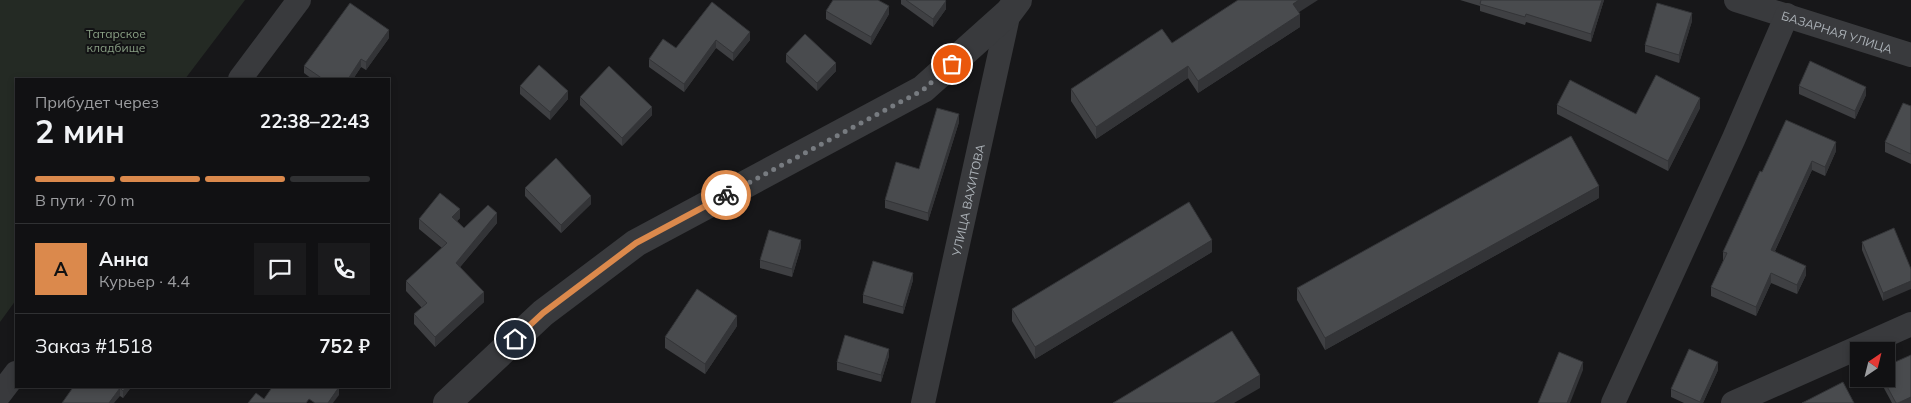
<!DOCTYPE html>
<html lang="ru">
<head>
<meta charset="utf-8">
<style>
	body { margin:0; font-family:Mulish,sans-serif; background:#1a1a1c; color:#f1f3f6; height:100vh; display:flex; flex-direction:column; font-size:19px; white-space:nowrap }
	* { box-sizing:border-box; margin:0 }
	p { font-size:16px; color:#9c9da0 }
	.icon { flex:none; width:28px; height:28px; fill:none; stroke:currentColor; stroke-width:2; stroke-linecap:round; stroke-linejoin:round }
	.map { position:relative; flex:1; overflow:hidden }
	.details { position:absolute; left:15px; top:78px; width:375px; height:310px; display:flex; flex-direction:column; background:#111113; border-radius:0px; box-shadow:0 2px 8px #0003,0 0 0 1px #303133 }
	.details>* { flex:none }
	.needle { width:32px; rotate:35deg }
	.buttons { position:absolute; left:1850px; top:342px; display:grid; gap:10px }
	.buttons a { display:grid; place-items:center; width:45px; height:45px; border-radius:0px; background:#111113; box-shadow:0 2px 8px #0003,0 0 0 1px #303133; font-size:25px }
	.pin { position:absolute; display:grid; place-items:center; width:42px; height:42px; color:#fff; margin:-21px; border:2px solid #fff; border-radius:50%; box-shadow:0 1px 5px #0007 }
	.courier { position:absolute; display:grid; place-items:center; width:50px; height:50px; margin:-25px; border:4px solid #db894c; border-radius:50%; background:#fff; color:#222; box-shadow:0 1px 6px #0007 }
	.headline em { font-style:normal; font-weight:700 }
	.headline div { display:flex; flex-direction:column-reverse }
	.headline { display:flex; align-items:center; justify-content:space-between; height:85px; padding:0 20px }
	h1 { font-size:32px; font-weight:700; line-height:38px }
	.bar { display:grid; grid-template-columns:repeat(4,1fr); gap:8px 5px; align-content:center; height:60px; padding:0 20px }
	.bar i { height:6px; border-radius:4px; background:#303133 }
	.bar .current { background:#db894c }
	.bar p { grid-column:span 4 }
	.line { display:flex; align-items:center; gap:12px; padding:0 20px; border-top:1px solid #303133 }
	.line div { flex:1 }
	.round { display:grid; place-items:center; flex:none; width:52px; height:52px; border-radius:0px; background:#1a1a1c }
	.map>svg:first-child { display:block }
	.green { fill:#242a24 }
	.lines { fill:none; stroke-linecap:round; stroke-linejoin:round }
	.minor { stroke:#393a3d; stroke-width:24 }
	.tertiary { stroke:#393a3d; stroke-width:28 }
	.wall { fill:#3f4043 }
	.shaded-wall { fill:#333437 }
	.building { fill:#494b4e; stroke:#333437 }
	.done { stroke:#777b80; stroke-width:5; stroke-dasharray:0 9 }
	.route { stroke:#db894c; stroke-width:6 }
	.labels { text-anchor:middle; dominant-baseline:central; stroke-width:4; stroke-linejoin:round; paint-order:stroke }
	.street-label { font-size:12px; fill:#abb1b7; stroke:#121214 }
	.park-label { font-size:12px; fill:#899f84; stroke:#121214 }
</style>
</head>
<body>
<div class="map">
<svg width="1911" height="403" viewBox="0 0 1911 403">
	<rect width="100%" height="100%" fill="#171719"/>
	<polygon class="green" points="0,0 245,0 185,79 16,79 16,300 0,322"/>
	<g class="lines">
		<g class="minor">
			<path id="s1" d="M1736,0L1911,55"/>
			<polyline points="240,79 299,0"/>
			<polyline points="0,394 16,373"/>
			<path id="s2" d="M923,403L1009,12"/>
			<polyline points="1613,403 1734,138 1787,15"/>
			<polyline points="1733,403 1911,324"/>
		</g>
		<polyline class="tertiary" points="447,403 543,313 636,243 923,89 1009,12 1018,0"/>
	</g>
	<g class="wall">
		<polygon points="901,0 945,0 946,9 933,27 901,4"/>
		<polygon points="1460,0 1604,0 1591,42 1526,22 1525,25 1480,11 1480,6"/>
		<polygon points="712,2 750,40 733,61 716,48 684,92 649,67 649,59 676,48"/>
		<polygon points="826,11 889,14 871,45 826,19"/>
		<polygon points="1299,13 1300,27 1198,93 1188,78 1096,139 1071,101 1071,89 1172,43"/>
		<polygon points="1692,21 1679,63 1645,52 1645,45"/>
		<polygon points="389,38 366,70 361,67 353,79 312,79 304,73 304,66"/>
		<polygon points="786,54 836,71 817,91 786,62"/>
		<polygon points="520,86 568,99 550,120 520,94"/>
		<polygon points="1799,86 1866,95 1855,119 1799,94"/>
		<polygon points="580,97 652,115 622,146 580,105"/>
		<polygon points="1557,105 1636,114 1700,108 1668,171 1557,114"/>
		<polygon points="1911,106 1911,164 1885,152 1885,142"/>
		<polygon points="959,122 928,221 885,208 885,200 919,169"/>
		<polygon points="1836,151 1825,176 1812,170 1775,251 1806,275 1797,294 1771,283 1756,316 1711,296 1711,287 1723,261 1723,252 1762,172"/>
		<polygon points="525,188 591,204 561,233 525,196"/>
		<polygon points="1599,198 1325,350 1297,300 1297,288"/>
		<polygon points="460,218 457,221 464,228 497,223 460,267 484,302 435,347 414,324 414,314 422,308 406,291 406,281 442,248 419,229 419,219"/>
		<polygon points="1894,228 1883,301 1862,250 1862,242"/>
		<polygon points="801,247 792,277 760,268 760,260"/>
		<polygon points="1212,252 1035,359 1012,321 1012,309"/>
		<polygon points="913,280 903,314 863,303 863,295"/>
		<polygon points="737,326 705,374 665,348 665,337"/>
		<polygon points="889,356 881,382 837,370 837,362"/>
		<polygon points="1718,370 1703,403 1684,403 1671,397 1671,389"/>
		<polygon points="1879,379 1886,379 1911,403 1892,403"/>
		<polygon points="74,386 132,386 123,398 120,396"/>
	</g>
	<g class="shaded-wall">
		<polygon points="1299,0 1318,0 1293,16 1293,4"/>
		<polygon points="1602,0 1604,0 1591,42 1591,34"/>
		<polygon points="946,1 946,9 933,27 933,19"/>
		<polygon points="889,6 889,14 871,45 871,37"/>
		<polygon points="1692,13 1692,21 1679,63 1679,55"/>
		<polygon points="1300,14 1300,27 1198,93 1198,81"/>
		<polygon points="389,30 389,38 366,70 366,62"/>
		<polygon points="750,32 750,40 733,61 733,53"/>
		<polygon points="716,40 716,48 684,92 684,84"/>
		<polygon points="361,59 361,67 353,79 348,79"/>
		<polygon points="836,63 836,71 817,91 817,83"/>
		<polygon points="1188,66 1188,78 1096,139 1096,127"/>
		<polygon points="1866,87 1866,95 1855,119 1855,111"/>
		<polygon points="568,91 568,99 550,120 550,112"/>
		<polygon points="1700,98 1700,108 1668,171 1668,161"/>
		<polygon points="652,107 652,115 622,146 622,138"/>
		<polygon points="959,114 959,122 928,221 928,213"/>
		<polygon points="1836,142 1836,151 1825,176 1825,167"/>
		<polygon points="1812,161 1812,170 1771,259 1771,250"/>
		<polygon points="1599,186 1599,198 1325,350 1325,338"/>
		<polygon points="591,196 591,204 561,233 561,225"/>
		<polygon points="460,209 460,218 452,226 452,217"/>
		<polygon points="497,213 497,223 456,272 456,263"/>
		<polygon points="801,240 801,247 792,277 792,269"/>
		<polygon points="1212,240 1212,252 1035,359 1035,347"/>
		<polygon points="1806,266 1806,275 1797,294 1797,285"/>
		<polygon points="913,273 913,280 903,314 903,307"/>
		<polygon points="1771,273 1771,283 1756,316 1756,307"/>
		<polygon points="1911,281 1911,289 1883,301 1883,293"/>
		<polygon points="484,292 484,302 435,347 435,337"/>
		<polygon points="737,316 737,326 705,374 705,364"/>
		<polygon points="889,349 889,356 881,382 881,375"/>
		<polygon points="1583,362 1583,370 1570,403 1567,403"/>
		<polygon points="1718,362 1718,370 1703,403 1700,403"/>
		<polygon points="1260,375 1260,388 1234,403 1214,403"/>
		<polygon points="127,386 132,386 123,398 123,391"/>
		<polygon points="339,387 339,395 333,403 328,403"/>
		<polygon points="120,388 120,396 114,403 109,403"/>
		<polygon points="1911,397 1911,403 1898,403"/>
	</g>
	<g class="building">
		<polygon points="833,0 878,0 889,6 871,37 826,11"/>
		<polygon points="906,0 945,0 946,1 933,19"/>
		<polygon points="1238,0 1299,0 1293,4 1300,14 1198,81 1188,66 1096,127 1071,89 1162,29 1172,43"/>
		<polygon points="1481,0 1602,0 1591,34 1526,14 1525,17 1480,4"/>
		<polygon points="712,2 750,32 733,53 716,40 684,84 649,59 663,39 676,48"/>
		<polygon points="350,3 389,30 366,62 361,59 348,79 323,79 304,66"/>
		<polygon points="1657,3 1692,13 1679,55 1645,45"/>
		<polygon points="805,34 836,63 817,83 786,54"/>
		<polygon points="1810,61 1866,87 1855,111 1799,86"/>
		<polygon points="539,65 568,91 550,112 520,86"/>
		<polygon points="609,66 652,107 622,138 580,97"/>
		<polygon points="1656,75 1700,98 1668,161 1557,105 1570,80 1636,114"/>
		<polygon points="1903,103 1911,106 1911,154 1885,142"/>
		<polygon points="937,108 959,114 928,213 885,200 896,162 919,169"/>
		<polygon points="1786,120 1836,142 1825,167 1812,161 1771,250 1806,266 1797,285 1771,273 1756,307 1711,287 1727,253 1723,252 1760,171 1762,172"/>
		<polygon points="1571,136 1599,186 1325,338 1297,288"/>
		<polygon points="556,158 591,196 561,225 525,188"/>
		<polygon points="440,193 460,209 452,217 464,228 488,205 497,213 456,263 484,292 435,337 414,314 427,303 406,281 447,243 419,219"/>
		<polygon points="1189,202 1212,240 1035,347 1012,309"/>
		<polygon points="1894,228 1911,269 1911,281 1883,293 1862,242"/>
		<polygon points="769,230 801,240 792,269 760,260"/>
		<polygon points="873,261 913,273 903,307 863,295"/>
		<polygon points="697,289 737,316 705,364 665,337"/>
		<polygon points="1232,331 1260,375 1214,403 1113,403"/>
		<polygon points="845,335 889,349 881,375 837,362"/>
		<polygon points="1689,349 1718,362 1700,402 1671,389"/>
		<polygon points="1559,352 1583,362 1567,403 1538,403"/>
		<polygon points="1911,355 1911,397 1898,403 1896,403 1883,379 1886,379 1886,366"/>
		<polygon points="1843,382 1854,403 1802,403"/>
		<polygon points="74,386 127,386 123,391 120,388 109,403 62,403"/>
		<polygon points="273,386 338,386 339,387 328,403 315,403 309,399 306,403 248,403 256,393 264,399"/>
	</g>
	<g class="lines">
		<polyline class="done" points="726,195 923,90 952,64"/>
		<polyline class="route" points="515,339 543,313 636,243 726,195"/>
	</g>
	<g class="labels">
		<g class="street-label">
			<text stroke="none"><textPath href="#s1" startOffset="106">БАЗАРНАЯ УЛИЦА</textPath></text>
			<text stroke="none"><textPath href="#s2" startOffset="208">УЛИЦА ВАХИТОВА</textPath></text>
		</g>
		<g class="park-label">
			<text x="116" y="33">Татарское<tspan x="116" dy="14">кладбище</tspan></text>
		</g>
	</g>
</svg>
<div class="buttons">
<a><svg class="needle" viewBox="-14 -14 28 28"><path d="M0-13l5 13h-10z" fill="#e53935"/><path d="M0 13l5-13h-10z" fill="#9c9da0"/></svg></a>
</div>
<div class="pin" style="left:952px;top:64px;background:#ea580c"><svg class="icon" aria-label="bag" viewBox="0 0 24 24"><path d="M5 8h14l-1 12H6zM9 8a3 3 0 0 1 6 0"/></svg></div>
<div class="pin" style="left:515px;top:339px;background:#1f2937"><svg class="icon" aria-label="home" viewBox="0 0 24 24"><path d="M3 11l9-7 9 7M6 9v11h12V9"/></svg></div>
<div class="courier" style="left:726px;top:195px"><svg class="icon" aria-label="bike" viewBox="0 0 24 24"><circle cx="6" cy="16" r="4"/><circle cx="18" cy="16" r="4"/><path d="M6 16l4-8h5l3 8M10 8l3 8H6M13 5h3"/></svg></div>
<section class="details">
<div class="headline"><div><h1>2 мин</h1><p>Прибудет через</p></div><em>22:38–22:43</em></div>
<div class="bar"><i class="current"></i><i class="current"></i><i class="current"></i><i></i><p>В пути · 70 m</p></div>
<div class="line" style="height:90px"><b class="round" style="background:#db894c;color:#111">А</b><div><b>Анна</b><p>Курьер · 4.4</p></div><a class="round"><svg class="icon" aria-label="chat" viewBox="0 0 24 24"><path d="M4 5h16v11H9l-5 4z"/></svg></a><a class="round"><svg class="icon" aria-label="phone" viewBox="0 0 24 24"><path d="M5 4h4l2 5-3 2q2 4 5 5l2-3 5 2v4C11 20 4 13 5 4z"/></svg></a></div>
<div class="line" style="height:65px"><div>Заказ #1518</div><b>752 ₽</b></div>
</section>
</div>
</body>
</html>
